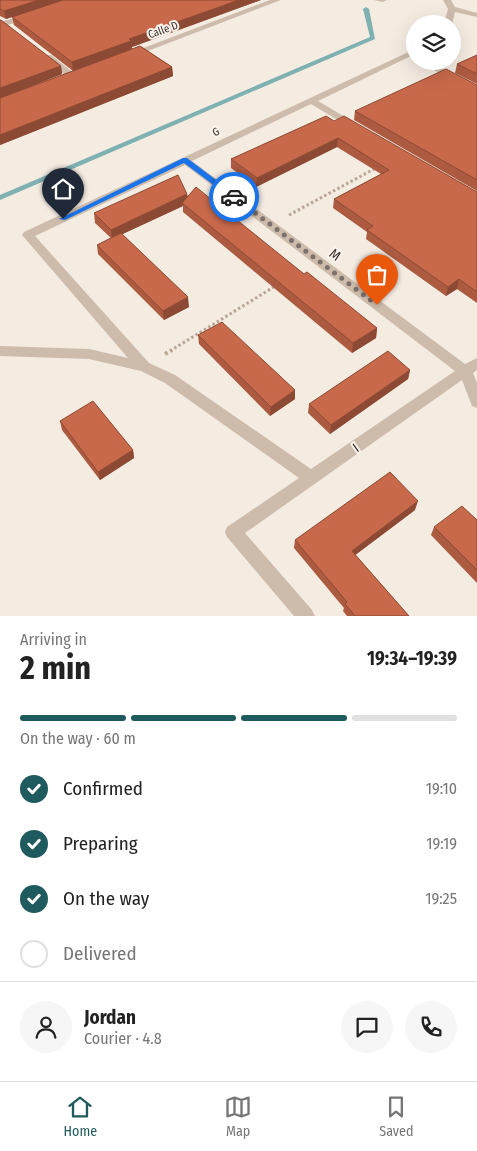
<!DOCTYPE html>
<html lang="en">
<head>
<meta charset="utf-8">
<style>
	body { margin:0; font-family:"Fira Sans Condensed",sans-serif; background:#f6f6f6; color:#222; height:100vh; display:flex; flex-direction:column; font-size:19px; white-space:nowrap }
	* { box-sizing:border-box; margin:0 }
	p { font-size:16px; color:#767676 }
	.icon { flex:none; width:28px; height:28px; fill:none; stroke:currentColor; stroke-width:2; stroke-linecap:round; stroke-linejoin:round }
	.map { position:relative; height:616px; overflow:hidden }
	.side { display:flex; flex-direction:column; background:#fff; flex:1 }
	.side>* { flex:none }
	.buttons { position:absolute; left:406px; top:15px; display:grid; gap:10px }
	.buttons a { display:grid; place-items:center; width:55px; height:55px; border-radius:50%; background:#fff; box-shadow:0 5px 20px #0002; font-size:25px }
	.pin { position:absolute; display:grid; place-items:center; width:42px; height:42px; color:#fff; margin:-51px -21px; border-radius:50% 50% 50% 0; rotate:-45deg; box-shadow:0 0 5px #0007 }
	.pin .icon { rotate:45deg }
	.courier { position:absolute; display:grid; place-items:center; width:50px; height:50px; margin:-25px; border:4px solid #1a73e8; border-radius:50%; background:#fff; color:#222; box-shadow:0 1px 6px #0007 }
	.head em { font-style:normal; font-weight:700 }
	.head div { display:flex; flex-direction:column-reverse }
	.head { display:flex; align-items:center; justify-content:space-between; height:85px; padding:0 20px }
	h1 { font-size:32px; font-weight:700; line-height:38px }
	.bar { display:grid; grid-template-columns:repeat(4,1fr); gap:8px 5px; align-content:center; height:60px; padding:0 20px }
	.bar i { height:6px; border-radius:4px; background:#e0e0e0 }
	.bar .on { background:#1f5a5e }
	.bar p { grid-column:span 4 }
	.line { display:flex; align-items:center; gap:12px; padding:0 20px; border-top:1px solid #e0e0e0 }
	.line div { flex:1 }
	.round { display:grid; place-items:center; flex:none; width:52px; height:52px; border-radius:26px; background:#f6f6f6 }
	ol { padding:0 20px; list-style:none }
	li { display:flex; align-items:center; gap:15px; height:55px }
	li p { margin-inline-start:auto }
	li .icon { padding:5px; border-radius:50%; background:#1f5a5e; color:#fff; stroke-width:4 }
	li:last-child { color:#767676 }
	li i { width:28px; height:28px; border:2px solid #e0e0e0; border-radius:50% }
	.tabs { display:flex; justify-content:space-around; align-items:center; height:70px; border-top:1px solid #e0e0e0; background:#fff; font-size:14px; color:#767676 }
	.tabs a { display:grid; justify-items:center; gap:2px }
	.tabs .on { color:#1f5a5e }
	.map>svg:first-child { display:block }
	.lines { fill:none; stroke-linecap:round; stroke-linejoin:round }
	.stream { fill:#7fb0b2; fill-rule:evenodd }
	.path-far1 { stroke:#b9a596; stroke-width:3; stroke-dasharray:2.5 2.5; stroke-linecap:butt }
	.path { stroke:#b9a596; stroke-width:4; stroke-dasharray:3 3; stroke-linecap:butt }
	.street { fill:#cdbbac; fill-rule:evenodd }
	.wall { fill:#ac5a40 }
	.shaded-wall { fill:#8c4a34 }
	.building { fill:#c8694b; stroke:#8c4a34 }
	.route { fill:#1a73e8 }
	.done { stroke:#7c716b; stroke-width:5; stroke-dasharray:0 9 }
	.labels { text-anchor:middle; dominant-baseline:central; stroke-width:4; stroke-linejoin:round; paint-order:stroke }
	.far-street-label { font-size:11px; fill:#3b302b; stroke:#fbf5ee }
	.street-label { font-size:14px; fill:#3b302b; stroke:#fbf5ee }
</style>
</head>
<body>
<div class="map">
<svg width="477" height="616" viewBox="0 0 477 616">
	<rect width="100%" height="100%" fill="#f4ebe1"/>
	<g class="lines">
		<polygon class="stream" points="366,7 369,9 375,39 0,200 0,195 370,37 363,9"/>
		<g class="path-far1">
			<polyline points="289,215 376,168"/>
			<polyline points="170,351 277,285"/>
		</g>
		<polyline class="path" points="165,354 172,350"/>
		<g class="street">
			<polygon points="270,0 281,0 132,57 125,55"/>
			<polygon points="374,0 387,0 383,2"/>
			<polygon points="443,0 451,0 455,7 477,13 477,17 455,12 452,24 444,24 448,9"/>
			<polygon points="29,14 33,16 32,18 0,27 0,22"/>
			<path d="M415,49V54L318,101L357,124V128H351L311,104L192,161L465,364L477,358V370L473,373L477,383V408L472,406L462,380L245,533L312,610L315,616H294L227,537L225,532L227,527L299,478L165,383L141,371L89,359L0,356V346L89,349L128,358L22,235L24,232ZM185,165L455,371L311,469L175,375L149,363L35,236Z"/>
			<polygon points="45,55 51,55 75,74 75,78 69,78 45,59"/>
			<polygon points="417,61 428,61 477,86 477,93"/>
		</g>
	</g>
	<g class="wall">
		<polygon points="0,0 261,0 132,47 132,49 81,68 140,46 172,67 173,76 0,145 0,20 61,66 62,74 29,87 73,71 14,25 12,17 6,19 0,16"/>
		<polygon points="477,55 477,84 455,73 457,64"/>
		<polygon points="477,85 477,191 354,120 355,111"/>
		<polygon points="334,121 477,192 477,303 457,289 446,296 366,239 367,232 333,208 334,199 381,174 337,147 256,187 231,168 231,159"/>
		<polygon points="187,194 188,197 304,274 377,328 376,338 352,353 183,212 183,206 122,234 189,307 164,320 98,254 97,245 111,238 95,223 94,213"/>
		<polygon points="198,335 295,399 270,416 199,344"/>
		<polygon points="410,370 408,379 330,434 308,413 309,404"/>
		<polygon points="60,421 133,450 134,458 100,480 62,430"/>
		<polygon points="415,510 355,555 409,616 347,616 343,611 344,608 294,548 295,540"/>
		<polygon points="477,520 477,583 431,535 434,527"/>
	</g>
	<g class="shaded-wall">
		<polygon points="39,0 65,0 6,19 4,11"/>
		<polygon points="239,0 261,0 132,47 132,49 73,71 72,62 129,39"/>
		<polygon points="61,66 62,74 0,98 0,88"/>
		<polygon points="172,67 173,76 0,145 0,135"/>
		<polygon points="338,138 337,147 256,187 257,178"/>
		<polygon points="187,194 188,203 182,203 183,206 112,239 111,230"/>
		<polygon points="459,279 457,289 446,296 448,287"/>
		<polygon points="188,297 189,307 164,320 163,311"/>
		<polygon points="377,328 376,338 352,353 353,343"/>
		<polygon points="410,370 408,379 330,434 331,425"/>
		<polygon points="295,390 295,399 270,416 271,407"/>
		<polygon points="133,450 134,458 100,480 98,472"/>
		<polygon points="418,501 415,510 350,559 352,551"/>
	</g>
	<g class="building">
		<polygon points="0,0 39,0 4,11 0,9"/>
		<polygon points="63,0 239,0 129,39 131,41 72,62 12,17"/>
		<polygon points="0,20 1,20 61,66 0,88"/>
		<polygon points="140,46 172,67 0,135 0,98"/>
		<polygon points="477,55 477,74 457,64"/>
		<polygon points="446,69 477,85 477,180 355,111"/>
		<polygon points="326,116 334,121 344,116 477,192 477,292 459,279 448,287 367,230 373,226 334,199 389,170 338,138 257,178 231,159"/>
		<polygon points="178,175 187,194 111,230 94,213"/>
		<polygon points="196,187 304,274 307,272 377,328 353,343 182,203"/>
		<polygon points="121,233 188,297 163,311 97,245"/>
		<polygon points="222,322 295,390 271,407 198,335"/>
		<polygon points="388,351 410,370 331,425 309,404"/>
		<polygon points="93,401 133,450 98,472 60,421"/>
		<polygon points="390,472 418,501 352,551 409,616 355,616 345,604 347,602 295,540"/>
		<polygon points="462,506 477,520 477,570 434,527"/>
	</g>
	<polygon class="route" points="183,158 187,158 236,195 236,198 231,198 184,163 65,220 59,219"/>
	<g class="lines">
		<polyline class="done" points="234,197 377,305"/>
	</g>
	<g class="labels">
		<g class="far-street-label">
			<text transform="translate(163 30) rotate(-20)">Calle D</text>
			<text transform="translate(216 132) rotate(-25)">G</text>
		</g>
		<g class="street-label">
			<text transform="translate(335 255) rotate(37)">M</text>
			<text transform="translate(356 448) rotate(-35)">I</text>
		</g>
	</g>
</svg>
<div class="buttons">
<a><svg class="icon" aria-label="layers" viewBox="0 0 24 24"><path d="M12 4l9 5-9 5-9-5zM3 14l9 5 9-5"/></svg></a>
</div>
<div class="pin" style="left:377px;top:305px;background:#ea580c"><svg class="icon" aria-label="bag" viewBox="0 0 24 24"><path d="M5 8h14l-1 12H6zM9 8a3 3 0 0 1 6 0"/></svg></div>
<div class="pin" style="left:63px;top:219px;background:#1f2937"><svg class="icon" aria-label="home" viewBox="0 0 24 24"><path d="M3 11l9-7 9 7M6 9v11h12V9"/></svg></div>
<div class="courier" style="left:234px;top:197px"><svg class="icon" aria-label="car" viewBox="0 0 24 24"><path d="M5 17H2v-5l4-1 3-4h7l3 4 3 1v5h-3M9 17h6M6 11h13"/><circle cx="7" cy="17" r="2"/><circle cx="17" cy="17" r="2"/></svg></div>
</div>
<section class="side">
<div class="head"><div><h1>2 min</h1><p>Arriving in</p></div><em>19:34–19:39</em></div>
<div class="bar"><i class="on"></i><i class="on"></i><i class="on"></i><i></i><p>On the way · 60 m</p></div>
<ol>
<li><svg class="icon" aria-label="check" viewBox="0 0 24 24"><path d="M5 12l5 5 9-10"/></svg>Confirmed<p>19:10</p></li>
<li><svg class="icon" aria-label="check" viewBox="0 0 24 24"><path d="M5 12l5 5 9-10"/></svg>Preparing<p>19:19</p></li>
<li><svg class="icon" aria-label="check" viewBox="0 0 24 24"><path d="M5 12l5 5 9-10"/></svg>On the way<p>19:25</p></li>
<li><i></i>Delivered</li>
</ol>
<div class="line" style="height:90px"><a class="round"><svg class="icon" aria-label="person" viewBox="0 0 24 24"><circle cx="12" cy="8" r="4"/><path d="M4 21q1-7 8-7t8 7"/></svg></a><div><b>Jordan</b><p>Courier · 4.8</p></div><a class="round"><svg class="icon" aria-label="chat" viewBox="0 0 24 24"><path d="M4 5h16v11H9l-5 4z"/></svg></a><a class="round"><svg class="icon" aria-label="phone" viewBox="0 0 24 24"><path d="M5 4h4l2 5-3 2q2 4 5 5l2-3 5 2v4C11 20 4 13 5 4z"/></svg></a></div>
</section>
<nav class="tabs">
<a class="on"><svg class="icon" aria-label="home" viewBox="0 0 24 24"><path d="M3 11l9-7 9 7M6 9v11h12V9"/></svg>Home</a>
<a><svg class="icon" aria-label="map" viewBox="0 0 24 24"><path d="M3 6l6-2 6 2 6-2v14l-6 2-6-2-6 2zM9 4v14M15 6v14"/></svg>Map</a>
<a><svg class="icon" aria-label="saved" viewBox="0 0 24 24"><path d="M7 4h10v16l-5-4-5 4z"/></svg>Saved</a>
</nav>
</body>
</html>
